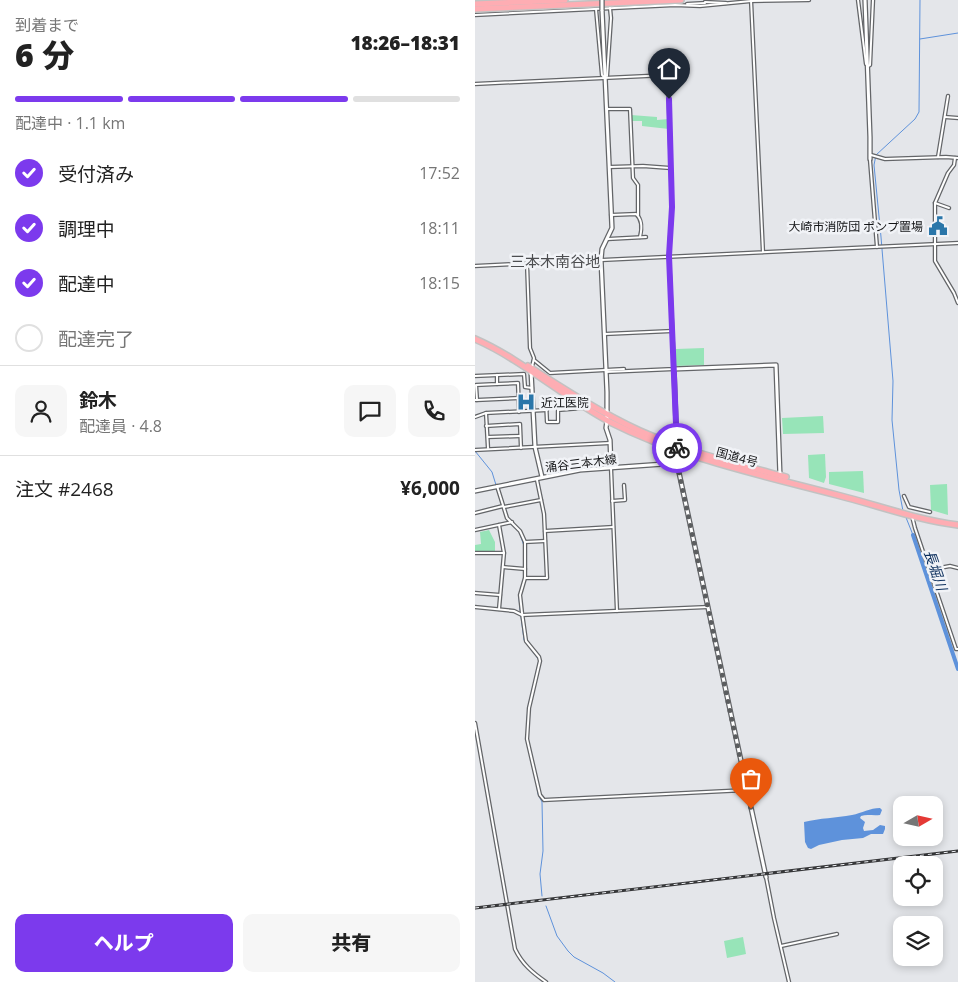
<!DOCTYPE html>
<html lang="ja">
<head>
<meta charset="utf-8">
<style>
	body { margin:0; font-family:"Open Sans","Noto Sans JP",sans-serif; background:#f6f6f6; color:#222; height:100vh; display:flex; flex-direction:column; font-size:19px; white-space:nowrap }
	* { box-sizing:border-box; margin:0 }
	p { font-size:16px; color:#767676 }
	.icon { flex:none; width:28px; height:28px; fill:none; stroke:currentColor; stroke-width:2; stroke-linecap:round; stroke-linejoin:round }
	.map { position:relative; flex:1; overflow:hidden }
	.details { display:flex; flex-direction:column; background:#fff; width:475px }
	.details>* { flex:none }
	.needle { width:32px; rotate:81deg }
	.buttons { position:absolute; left:418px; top:796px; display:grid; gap:10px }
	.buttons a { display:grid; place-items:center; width:50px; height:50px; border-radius:10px; background:#fff; box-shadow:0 2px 8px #0003; font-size:25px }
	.pin { position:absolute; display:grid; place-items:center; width:42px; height:42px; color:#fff; margin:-51px -21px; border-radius:50% 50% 50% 0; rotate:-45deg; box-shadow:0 0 5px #0007 }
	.pin .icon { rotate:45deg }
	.courier { position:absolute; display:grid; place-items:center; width:50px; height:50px; margin:-25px; border:4px solid #7c3aed; border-radius:50%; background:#fff; color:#222; box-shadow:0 1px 6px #0007 }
	.overview em { font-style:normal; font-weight:800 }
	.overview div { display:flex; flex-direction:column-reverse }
	.overview { display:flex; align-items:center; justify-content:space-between; height:85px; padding:0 15px }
	h1 { font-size:32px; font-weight:800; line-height:38px }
	.bar { display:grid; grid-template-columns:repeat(4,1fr); gap:8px 5px; align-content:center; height:60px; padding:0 15px }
	.bar i { height:6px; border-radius:4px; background:#e0e0e0 }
	.bar .selected { background:#7c3aed }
	.bar p { grid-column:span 4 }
	.line { display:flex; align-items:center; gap:12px; padding:0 15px; border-top:1px solid #e0e0e0 }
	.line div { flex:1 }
	.round { display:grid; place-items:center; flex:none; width:52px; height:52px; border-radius:10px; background:#f6f6f6 }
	ol { padding:0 15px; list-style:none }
	li { display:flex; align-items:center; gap:15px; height:55px }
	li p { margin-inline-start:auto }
	li .icon { padding:5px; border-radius:50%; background:#7c3aed; color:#fff; stroke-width:4 }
	li:last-child { color:#767676 }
	li i { width:28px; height:28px; border:2px solid #e0e0e0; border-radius:50% }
	.primary-button { display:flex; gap:10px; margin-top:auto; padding:10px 15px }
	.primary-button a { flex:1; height:58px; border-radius:10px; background:#7c3aed; color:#fff; font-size:20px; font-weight:800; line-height:58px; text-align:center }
	.primary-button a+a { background:#f6f6f6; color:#222 }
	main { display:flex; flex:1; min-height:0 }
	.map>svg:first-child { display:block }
	.green { fill:#97e4b8 }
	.water { fill:#5e92db }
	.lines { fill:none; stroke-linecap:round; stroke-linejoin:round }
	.stream { stroke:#5e92db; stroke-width:1 }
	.river { stroke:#5e92db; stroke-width:4 }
	.street-casing { stroke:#636568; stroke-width:4.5 }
	.secondary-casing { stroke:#636568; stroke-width:5.5 }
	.highway-casing { stroke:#c2c2c2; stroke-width:8 }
	.street { stroke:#fff; stroke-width:2 }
	.secondary { stroke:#fff; stroke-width:3 }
	.highway { stroke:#feadb3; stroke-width:5 }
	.rail-casing { stroke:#363739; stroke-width:3 }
	.rail { stroke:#f1f3f7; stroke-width:1; stroke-dasharray:4; stroke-linecap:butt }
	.secondary-bridge-casing { stroke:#636568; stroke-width:5.5; stroke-linecap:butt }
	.secondary-bridge { stroke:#fff; stroke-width:3 }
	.done { stroke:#5c5e60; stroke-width:5; stroke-dasharray:0 9 }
	.route { stroke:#7c3aed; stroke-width:6 }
	.labels { text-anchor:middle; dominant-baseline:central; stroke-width:5; stroke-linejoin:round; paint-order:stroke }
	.poi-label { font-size:12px; fill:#131416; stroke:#f1f3f7; text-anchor:end }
	.street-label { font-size:12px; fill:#131416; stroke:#f1f3f7 }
	.water-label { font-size:14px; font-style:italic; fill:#0b2e5c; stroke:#f1f3f7 }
	.quarter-label { font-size:15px; fill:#4d4e51; stroke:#f1f3f7 }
</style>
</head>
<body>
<main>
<section class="details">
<div class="overview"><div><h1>6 分</h1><p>到着まで</p></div><em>18:26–18:31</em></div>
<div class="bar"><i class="selected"></i><i class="selected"></i><i class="selected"></i><i></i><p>配達中 · 1.1 km</p></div>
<ol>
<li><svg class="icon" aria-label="check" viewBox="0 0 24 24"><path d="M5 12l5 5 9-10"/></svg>受付済み<p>17:52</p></li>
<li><svg class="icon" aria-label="check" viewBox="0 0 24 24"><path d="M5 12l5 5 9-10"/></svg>調理中<p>18:11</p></li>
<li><svg class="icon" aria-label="check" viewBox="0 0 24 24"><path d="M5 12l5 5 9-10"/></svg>配達中<p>18:15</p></li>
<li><i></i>配達完了</li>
</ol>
<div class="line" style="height:90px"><a class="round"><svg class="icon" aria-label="person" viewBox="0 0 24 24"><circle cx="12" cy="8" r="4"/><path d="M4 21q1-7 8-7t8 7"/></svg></a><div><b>鈴木</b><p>配達員 · 4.8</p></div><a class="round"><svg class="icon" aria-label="chat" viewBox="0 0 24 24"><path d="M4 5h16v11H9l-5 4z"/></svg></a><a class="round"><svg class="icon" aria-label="phone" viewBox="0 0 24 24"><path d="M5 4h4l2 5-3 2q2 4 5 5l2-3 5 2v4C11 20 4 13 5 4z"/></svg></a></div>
<div class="line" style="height:65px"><div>注文 #2468</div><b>¥6,000</b></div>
<div class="primary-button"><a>ヘルプ</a><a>共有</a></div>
</section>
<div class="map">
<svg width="483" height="982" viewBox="0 0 483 982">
	<rect width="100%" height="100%" fill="#e4e6ea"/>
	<g class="green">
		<polygon points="156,115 182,117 182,120 194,119 194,129 167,126 167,121 156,121"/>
		<polygon points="229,348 229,365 201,366 201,349"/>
		<polygon points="348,416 349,433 308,434 307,418"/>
		<polygon points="350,454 351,477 349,483 334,478 333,455"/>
		<polygon points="388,471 389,493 354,484 354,472"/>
		<polygon points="472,484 473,515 456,510 455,485"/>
		<polygon points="14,530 20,542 20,552 0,552 0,545 6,544 5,532"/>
		<polygon points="268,937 271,954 252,958 249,941"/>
	</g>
	<path class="water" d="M405,808L407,810L405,815C398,816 392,814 386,816L385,818L390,822L388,828L389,831L398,830L405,825L410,826V829L408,834H396L388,838L367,840L344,845L336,849L333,848L330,842L329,822C345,818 361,818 377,815C387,813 395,808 405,808Z"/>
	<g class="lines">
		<g class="stream">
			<polyline points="445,39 483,33"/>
			<polyline points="0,451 17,472 21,485"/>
			<polyline points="428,511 424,490 417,420 418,381 406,237 399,165 401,155 440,119 444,112 445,0"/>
			<polyline points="430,515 438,535"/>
			<polyline points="44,531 49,546"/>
			<polyline points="45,610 44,597 46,589"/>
			<polyline points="46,616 49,640 64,660 53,707 52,720"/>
			<polyline points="51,737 58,767"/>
			<polyline points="61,781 63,794 67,802 68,851 65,874 67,896"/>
			<polyline points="71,906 82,936 93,951 99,957 128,973 140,982"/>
		</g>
		<polyline class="river" points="438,535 483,669"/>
		<g class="street-casing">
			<g id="street">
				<polyline points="276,0 288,252"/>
				<polyline points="383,0 391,64"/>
				<polyline points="230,2 251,3"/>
				<polyline points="212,4 230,3"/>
				<polyline points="121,9 127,75 130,78"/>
				<polyline points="0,15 200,5 225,6 276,1 334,0"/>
				<polyline points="393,66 395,65 398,0"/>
				<polyline points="132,76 136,18 135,8"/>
				<polyline points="0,84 193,75 197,207 194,255 199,369 131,372"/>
				<polyline points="133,109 155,109 158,178 163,185 163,215"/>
				<polyline points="470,117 483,118"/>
				<polyline points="396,155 410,159 471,157 483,158"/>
				<polyline points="463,157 473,96"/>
				<polyline points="480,158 479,165 473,173 460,203 460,261 479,293 483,303"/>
				<polyline points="395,160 402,247"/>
				<polyline points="135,167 168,166 195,168"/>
				<polyline points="460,203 474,208"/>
				<path d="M136,215L161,214C167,219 167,229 165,237"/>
				<polyline points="133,239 171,237"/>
				<polyline points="52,263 55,348 59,358 57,367"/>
				<polyline points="0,266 483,243"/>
				<polyline points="130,334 197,331"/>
				<polyline points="59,360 75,373 149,369"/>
				<polyline points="0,376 49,374 50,387 57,388"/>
				<polyline points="22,384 43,383 44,412"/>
				<polyline points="0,400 2,400 1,385 22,384 22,375"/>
				<polyline points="2,400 44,398"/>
				<polyline points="83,410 83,422 72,422 71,400 83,399 83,410 107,408"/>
				<polyline points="11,413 13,448"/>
				<polyline points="0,417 11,413 72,410"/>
				<polyline points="11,426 45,424 46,448"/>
				<polyline points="13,437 45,436"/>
				<polyline points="0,450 135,443"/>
				<polyline points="136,468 142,611"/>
				<polyline points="22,486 32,518 45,531 50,542 50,578 45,595 47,613 51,641 64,657 65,661 54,708 52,739 65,795 69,800 272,790"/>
				<polyline points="429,496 434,507 455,512"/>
				<polyline points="137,501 150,500 149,485"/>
				<polyline points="29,507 66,500"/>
				<polyline points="0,513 28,506"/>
				<polyline points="437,516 440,528 481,649 483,649"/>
				<polyline points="0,530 37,522"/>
				<polyline points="70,531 138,527"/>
				<polyline points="50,542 70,541"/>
				<polyline points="0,553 29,553"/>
				<polyline points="28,567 50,569"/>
				<polyline points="454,570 475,566 483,568"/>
				<polyline points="50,578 72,578 69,514 62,480"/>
				<polyline points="0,593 25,595"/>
				<polyline points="0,607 39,611 47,615 233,607"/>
				<polyline points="24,609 29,553 24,525"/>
				<path d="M0,723L40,949C47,964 58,973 71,982"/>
				<polyline points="291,877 299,918 314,982"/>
				<polyline points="306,946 362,934"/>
			</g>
		</g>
		<g class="secondary-casing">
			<g id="secondary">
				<polyline points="390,0 395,137 395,159"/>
				<polyline points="127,10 137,228 127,249 126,260 132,392 132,420 131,428 135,440 136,467"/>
				<polyline points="56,371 60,447 67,477"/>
				<polyline points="198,460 203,468 291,877"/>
				<polyline points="0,491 105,470 189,464 196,462 202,451 199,369 301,365 305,476"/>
			</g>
		</g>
		<g class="highway-casing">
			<g id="highway">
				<polyline points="0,4 90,0"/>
				<polyline points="0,9 206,0"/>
				<path d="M0,339C48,360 88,397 135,422C206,458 286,475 362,495C402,505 442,520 483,525"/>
				<path d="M53,366C89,389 126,413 165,431C212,452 262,464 311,477"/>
			</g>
		</g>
		<use href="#street" class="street"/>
		<use href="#secondary" class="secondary"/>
		<use href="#highway" class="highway"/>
		<g class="rail-casing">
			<polyline id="rail" points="0,908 483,851"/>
		</g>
		<use href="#rail" class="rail"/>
		<g class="secondary-bridge-casing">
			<polyline id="secondary-bridge" points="127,0 127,10"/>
		</g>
		<use href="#secondary-bridge" class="secondary-bridge"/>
	</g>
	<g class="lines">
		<polyline class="done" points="202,448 198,460 203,468 276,809"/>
		<polyline class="route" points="194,99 197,207 194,256 202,448"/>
	</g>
	<defs>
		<g id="civic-bare" transform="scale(1.5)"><path d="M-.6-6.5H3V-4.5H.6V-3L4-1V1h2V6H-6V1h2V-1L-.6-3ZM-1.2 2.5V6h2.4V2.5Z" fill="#2a76a9" stroke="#f1f3f7" stroke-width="2.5" paint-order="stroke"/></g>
		<g id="hospital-bare" transform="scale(1.5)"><path d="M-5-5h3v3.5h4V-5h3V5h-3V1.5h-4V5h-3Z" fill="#2a76a9" stroke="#f1f3f7" stroke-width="2.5" paint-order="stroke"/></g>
	</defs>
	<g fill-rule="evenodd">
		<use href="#civic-bare" x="463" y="226"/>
		<use href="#hospital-bare" x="51" y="402"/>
	</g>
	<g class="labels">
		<g class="poi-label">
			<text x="448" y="226">大崎市消防団 ポンプ置場</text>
			<text x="66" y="402" text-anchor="start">近江医院</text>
		</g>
		<g class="street-label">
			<text transform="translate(262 457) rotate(15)">国道4号</text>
			<text transform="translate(106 463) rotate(-7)">涌谷三本木線</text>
		</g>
		<g class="water-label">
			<text transform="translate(461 570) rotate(71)">長堀川</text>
		</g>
		<g class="quarter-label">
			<text x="80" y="261">三本木南谷地</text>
		</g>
	</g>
</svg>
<div class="buttons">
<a><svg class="needle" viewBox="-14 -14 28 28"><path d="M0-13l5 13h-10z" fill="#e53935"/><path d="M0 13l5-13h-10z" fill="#767676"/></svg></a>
<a><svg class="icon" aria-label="locate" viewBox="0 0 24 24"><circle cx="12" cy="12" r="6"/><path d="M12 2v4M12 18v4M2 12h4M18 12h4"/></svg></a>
<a><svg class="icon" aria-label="layers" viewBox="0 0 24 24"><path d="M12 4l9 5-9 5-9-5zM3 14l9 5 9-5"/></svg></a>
</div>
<div class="pin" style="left:276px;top:809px;background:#ea580c"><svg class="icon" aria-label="bag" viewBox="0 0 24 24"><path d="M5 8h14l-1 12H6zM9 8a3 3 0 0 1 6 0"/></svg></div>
<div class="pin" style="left:194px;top:99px;background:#1f2937"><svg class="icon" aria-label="home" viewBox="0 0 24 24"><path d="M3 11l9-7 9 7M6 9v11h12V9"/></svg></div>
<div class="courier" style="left:202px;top:448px"><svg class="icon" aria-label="bike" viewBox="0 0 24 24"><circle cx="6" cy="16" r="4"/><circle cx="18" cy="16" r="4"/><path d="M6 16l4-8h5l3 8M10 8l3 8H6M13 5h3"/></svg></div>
</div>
</main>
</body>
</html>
